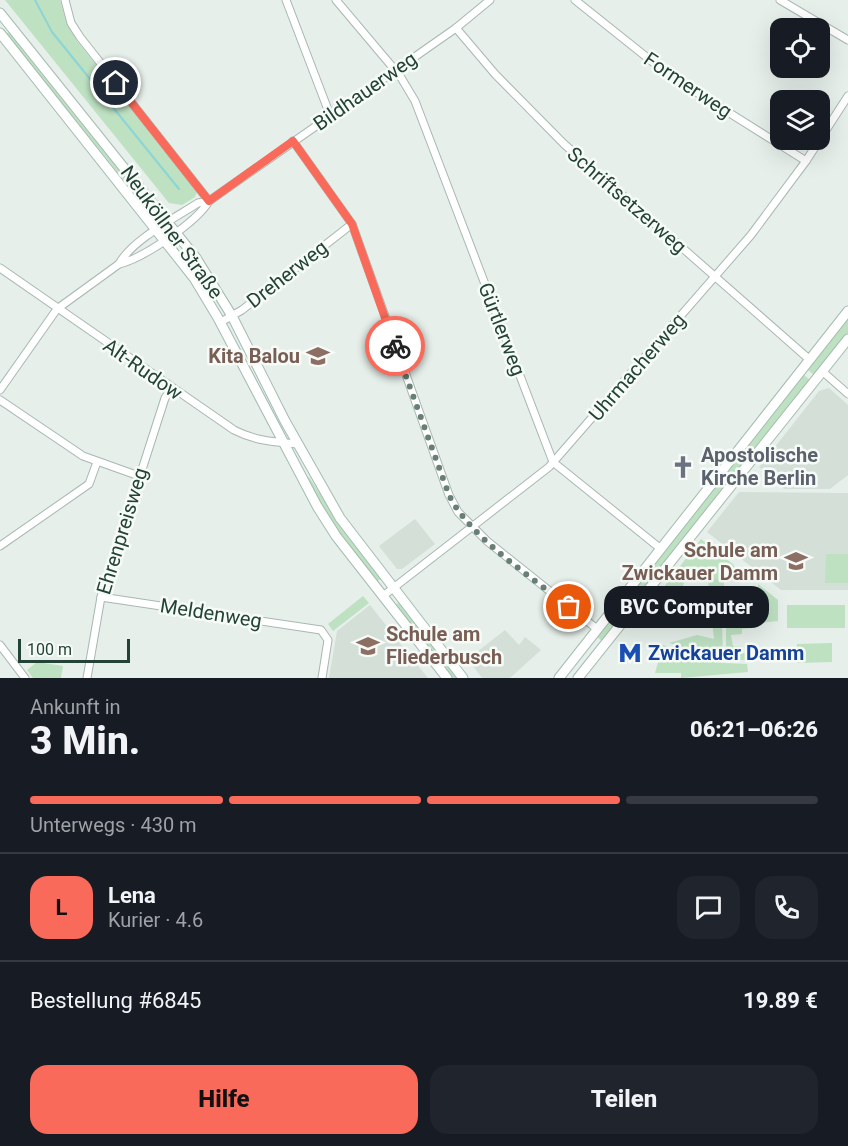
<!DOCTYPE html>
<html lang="de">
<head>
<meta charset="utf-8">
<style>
	body { margin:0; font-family:Roboto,sans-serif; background:#20242c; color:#f1f3f6; height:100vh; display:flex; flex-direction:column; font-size:22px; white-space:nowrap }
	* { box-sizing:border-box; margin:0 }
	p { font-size:20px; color:#9ea1a6 }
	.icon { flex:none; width:33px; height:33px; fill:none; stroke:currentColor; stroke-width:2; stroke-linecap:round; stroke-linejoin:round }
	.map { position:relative; height:678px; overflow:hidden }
	.details { display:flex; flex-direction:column; background:#171b24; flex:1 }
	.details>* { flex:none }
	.tools { position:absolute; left:770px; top:18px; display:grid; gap:12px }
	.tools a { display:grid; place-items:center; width:60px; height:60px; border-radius:12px; background:#171b24; box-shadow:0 6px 24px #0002; font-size:30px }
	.scale { position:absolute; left:18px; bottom:15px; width:112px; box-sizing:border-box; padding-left:6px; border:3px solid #234336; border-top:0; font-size:16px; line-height:21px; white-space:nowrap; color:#234336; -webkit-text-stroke:4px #f7fbf8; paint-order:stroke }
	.pin { position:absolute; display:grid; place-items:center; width:51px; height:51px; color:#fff; margin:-26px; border:3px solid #fff; border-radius:50%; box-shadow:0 2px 6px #0007 }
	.courier { position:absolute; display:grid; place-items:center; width:60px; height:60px; margin:-30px; border:4px solid #f96a5a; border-radius:50%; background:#fff; color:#222; box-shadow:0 2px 8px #0007 }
	.bubble { position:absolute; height:42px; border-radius:18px; background:#171b24; box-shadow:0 6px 24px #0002; font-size:20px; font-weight:800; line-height:42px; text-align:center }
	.headline em { font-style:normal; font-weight:800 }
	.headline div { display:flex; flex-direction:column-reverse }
	.headline { display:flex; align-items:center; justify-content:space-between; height:102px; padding:0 30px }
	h1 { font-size:39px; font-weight:800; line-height:45px }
	.bar { display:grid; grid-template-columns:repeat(4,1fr); gap:9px 6px; align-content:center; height:72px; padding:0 30px }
	.bar i { height:8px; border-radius:4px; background:#363941 }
	.bar .selected { background:#f96a5a }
	.bar p { grid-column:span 4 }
	.line { display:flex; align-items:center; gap:15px; padding:0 30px; border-top:2px solid #363941 }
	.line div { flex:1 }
	.round { display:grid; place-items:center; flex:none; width:63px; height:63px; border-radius:18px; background:#20242c }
	.action { display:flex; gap:12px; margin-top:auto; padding:12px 30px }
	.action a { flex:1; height:69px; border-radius:18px; background:#f96a5a; color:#111; font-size:24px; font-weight:800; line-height:69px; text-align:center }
	.action a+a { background:#20242c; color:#f1f3f6 }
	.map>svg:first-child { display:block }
	.built { fill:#d4dfd8 }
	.green { fill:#bee1c2 }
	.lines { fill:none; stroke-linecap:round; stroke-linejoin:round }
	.stream { stroke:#8cd5d6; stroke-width:2 }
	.street-casing { stroke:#a8b8b0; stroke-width:9 }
	.secondary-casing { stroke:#a3bcb0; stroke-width:11 }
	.street { stroke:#fff; stroke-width:7 }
	.secondary { stroke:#fff; stroke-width:9 }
	.done { stroke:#677f75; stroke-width:6; stroke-dasharray:0 10.8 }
	.route { stroke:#f96a5a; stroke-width:8 }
	.labels { text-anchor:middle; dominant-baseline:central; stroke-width:5; stroke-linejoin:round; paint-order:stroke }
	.street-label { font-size:20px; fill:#234336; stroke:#f7fbf8 }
	.education-label { font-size:20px; font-weight:bold; fill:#785e54; stroke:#f7fbf8; text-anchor:end }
	.worship-label { font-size:20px; font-weight:bold; fill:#5b616d; stroke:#f7fbf8; text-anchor:start }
	.transit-label { font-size:20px; font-weight:bold; fill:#164399; stroke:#f7fbf8; text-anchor:start }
</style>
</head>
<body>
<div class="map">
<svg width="848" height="678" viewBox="0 0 848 678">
	<rect width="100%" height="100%" fill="#e6efea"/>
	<g class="built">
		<polygon points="829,388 848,405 848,475 830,489 784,489 759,467 819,391"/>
		<polygon points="739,492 848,493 848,590 781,590 707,532"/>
		<polygon points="415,519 435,544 402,569 397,569 379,546"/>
		<polygon points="370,605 414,661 428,678 329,678 337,631"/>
		<polygon points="505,630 519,645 525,637 541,650 510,678 482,678 468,659"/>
	</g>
	<g class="green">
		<polygon points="5,0 60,0 66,21 77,41 197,192 195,197 182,205 169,203"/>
		<polygon points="10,31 157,215 154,217 6,34"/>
		<polygon points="848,320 848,333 814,375 808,370"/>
		<polygon points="804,375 810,380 658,572 652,567"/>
		<polygon points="309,477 343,529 381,579 376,582 333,524 306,478"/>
		<polygon points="701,539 734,565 735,573 724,574 724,588 735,588 734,595 717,600 718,594 708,589 709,579 704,575 690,575 685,580 679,598 665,598 660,592"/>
		<polygon points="826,554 848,554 848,583 825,583"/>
		<polygon points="647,572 654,577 602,641 596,636"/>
		<polygon points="758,584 778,600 778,621 752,624 752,628 742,629 742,634 731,635 733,646 742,646 742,653 749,653 749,660 726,660 726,608 758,604"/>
		<polygon points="363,596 369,603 333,631 328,624"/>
		<polygon points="399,602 459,678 452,678 395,606"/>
		<rect x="787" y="605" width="58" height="23"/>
		<polygon points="712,621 722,623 723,659 669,643 697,635 714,639"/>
		<polygon points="832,643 832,662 797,663 797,644"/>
		<polygon points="663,645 723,663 747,664 748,672 681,678 681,673 655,673"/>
		<polygon points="37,662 63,666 61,678 33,678 27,670"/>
	</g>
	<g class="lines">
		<polyline class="stream" points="35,0 52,32 179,189"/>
		<g class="street-casing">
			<g id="street">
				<polyline points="65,0 71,23 80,37 209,201"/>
				<polyline points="286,0 330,115"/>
				<polyline points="336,0 400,76 415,101 553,462 661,549"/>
				<polyline points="575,0 669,75 806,161"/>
				<polyline points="780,0 848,40"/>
				<polyline points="456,28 495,74 564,144 810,360"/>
				<polyline points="293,141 352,224 449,495 458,512 487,541 597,629"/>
				<path d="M119,264C132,240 175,218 198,203L209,201L456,28L490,0"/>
				<path d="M0,268L234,430C255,441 275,442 297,444"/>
				<polyline points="221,322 242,310 352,224"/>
				<polyline points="822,371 848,394"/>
				<path d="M0,390L57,309L119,264C142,259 197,222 209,201"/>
				<polyline points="0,400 83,456 139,476"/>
				<polyline points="0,546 89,484 97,462"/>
				<polyline points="383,596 549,467 751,235 806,161 848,96"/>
				<polyline points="101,597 321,630 328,640 322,678"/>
				<polyline points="0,645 25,678"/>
				<polyline points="87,678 101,597 165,398 171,389"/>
			</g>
		</g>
		<g class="secondary-casing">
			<g id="secondary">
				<polyline points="0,13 196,258 232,316 285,421 340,518 463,678"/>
				<polyline points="0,33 194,278 218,318 317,506 336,536 447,678"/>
				<polyline points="559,678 848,311"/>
				<polyline points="578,678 848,339"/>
			</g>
		</g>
		<use href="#street" class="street"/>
		<use href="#secondary" class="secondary"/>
	</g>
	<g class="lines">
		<path class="done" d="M395,346L449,495C468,536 533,578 569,607"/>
		<polyline class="route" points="116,83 209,201 293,141 352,224 395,346"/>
	</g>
	<defs>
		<g id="school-bare" transform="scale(1.8)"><path d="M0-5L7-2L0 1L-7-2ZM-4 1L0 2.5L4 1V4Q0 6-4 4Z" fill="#8d6e63" stroke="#f7fbf8" stroke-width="2.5" paint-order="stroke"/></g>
		<g id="church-bare" transform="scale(1.8)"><path d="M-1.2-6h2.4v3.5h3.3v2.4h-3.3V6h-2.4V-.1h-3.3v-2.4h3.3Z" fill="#6b7280" stroke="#f7fbf8" stroke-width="2.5" paint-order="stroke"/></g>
		<g id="metro-bare" transform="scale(1.8)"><path d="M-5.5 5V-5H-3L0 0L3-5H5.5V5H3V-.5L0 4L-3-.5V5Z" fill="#1a4fb4" stroke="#f7fbf8" stroke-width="2.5" paint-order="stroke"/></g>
	</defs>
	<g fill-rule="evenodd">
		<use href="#school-bare" x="318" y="356"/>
		<use href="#church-bare" x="683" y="467"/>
		<use href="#school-bare" x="796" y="561"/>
		<use href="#school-bare" x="368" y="646"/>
		<use href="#metro-bare" x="630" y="653"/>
	</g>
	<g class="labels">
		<g class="street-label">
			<text transform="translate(688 85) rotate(34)">Formerweg</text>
			<text transform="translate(365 91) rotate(-35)">Bildhauerweg</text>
			<text transform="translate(627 200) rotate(41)">Schriftsetzerweg</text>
			<text transform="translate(172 232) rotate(54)">Neuköllner Straße</text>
			<text transform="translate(287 274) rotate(-38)">Dreherweg</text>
			<text transform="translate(502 329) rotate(69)">Gürtlerweg</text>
			<text transform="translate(637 367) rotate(-49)">Uhrmacherweg</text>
			<text transform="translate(143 369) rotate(35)">Alt-Rudow</text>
			<text transform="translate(122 531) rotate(-73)">Ehrenpreisweg</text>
			<text transform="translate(211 613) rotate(9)">Meldenweg</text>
		</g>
		<g class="education-label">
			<text x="300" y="356">Kita Balou</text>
			<text x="778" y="550">Schule am<tspan x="778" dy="23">Zwickauer Damm</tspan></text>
			<text x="386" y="634" text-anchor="start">Schule am<tspan x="386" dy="23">Fliederbusch</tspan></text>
		</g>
		<g class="worship-label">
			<text x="701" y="455">Apostolische<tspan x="701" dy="23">Kirche Berlin</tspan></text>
		</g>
		<g class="transit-label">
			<text x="648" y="653">Zwickauer Damm</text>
		</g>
	</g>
</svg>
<div class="tools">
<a><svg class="icon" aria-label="locate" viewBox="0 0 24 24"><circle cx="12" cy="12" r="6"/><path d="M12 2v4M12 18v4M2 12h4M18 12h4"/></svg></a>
<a><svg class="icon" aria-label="layers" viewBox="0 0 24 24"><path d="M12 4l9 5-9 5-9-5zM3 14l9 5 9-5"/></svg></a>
</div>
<div class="scale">100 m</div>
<div class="pin" style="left:569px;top:607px;background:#ea580c"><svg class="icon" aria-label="bag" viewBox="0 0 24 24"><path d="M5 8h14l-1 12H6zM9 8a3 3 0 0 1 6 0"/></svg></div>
<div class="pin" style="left:116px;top:83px;background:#1f2937"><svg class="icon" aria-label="home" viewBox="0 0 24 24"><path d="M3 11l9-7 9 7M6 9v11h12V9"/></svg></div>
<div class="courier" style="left:395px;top:346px"><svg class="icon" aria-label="bike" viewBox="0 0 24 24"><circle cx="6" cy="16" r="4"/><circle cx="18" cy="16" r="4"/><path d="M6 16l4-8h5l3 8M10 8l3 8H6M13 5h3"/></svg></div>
<div class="bubble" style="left:604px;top:586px;width:165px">BVC Computer</div>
</div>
<section class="details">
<div class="headline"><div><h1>3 Min.</h1><p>Ankunft in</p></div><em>06:21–06:26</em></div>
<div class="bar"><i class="selected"></i><i class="selected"></i><i class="selected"></i><i></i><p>Unterwegs · 430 m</p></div>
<div class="line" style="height:108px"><b class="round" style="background:#f96a5a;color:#111">L</b><div><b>Lena</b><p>Kurier · 4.6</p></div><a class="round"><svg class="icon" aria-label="chat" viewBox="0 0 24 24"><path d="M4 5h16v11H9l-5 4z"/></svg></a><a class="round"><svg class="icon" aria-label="phone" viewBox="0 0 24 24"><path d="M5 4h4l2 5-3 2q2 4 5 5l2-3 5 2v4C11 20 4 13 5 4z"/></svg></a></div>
<div class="line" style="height:78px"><div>Bestellung #6845</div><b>19.89 €</b></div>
<div class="action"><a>Hilfe</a><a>Teilen</a></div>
</section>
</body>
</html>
